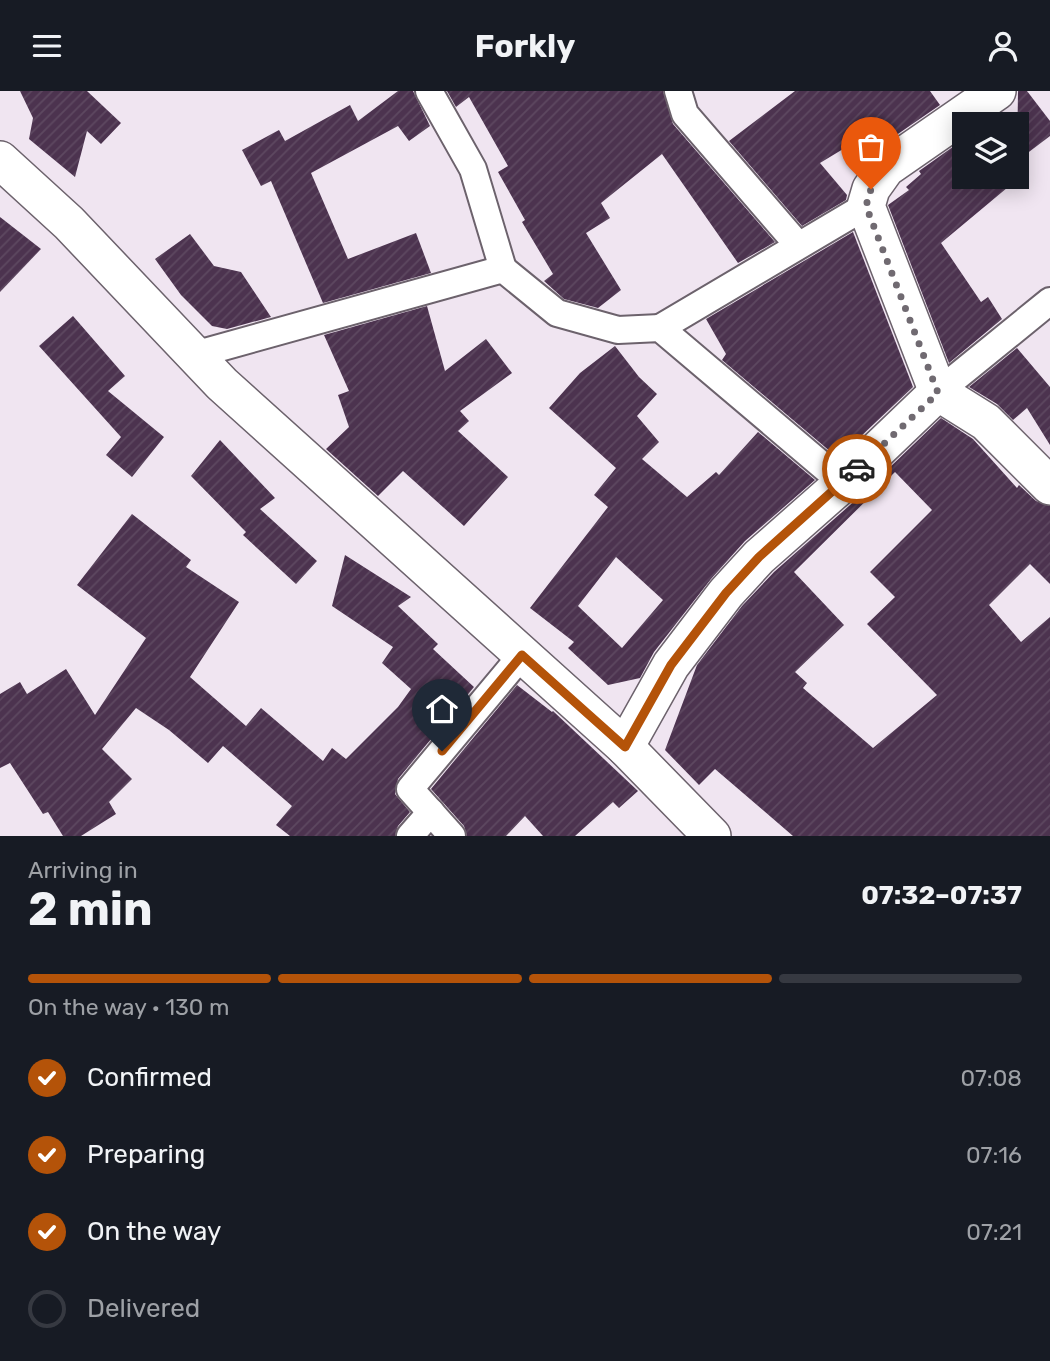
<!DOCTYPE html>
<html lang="en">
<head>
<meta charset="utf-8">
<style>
	body { margin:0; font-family:Rubik,sans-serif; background:#20242c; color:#f1f3f6; height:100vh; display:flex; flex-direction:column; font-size:26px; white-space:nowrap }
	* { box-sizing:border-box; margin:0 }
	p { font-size:23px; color:#9ea1a6 }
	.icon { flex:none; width:38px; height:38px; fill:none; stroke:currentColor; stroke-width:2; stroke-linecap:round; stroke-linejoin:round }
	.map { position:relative; height:745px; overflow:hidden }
	.side { display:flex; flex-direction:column; background:#171b24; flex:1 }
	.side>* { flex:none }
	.controls { position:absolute; left:952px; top:21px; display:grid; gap:14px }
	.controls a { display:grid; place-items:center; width:77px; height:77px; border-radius:0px; background:#171b24; box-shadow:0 4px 18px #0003; font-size:35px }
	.pin { position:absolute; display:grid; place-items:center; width:60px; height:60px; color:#fff; margin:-72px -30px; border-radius:50% 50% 50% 0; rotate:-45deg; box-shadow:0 0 7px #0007 }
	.pin .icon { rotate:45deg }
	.courier { position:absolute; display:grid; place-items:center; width:70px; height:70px; margin:-35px; border:5px solid #b45309; border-radius:50%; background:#fff; color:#222; box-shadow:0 2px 9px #0007 }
	.headline em { font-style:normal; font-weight:700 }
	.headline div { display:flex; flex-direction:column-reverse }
	.headline { display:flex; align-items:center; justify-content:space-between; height:119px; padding:0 28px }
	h1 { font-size:46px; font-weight:700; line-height:52px }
	.bar { display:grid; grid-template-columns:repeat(4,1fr); gap:10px 7px; align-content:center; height:84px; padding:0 28px }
	.bar i { height:9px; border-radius:5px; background:#363941 }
	.bar .selected { background:#b45309 }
	.bar p { grid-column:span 4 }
	ol { padding:0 28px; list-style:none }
	li { display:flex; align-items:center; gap:21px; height:77px }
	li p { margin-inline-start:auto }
	li .icon { padding:7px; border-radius:50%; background:#b45309; color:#fff; stroke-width:4 }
	li:last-child { color:#9ea1a6 }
	li i { width:38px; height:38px; border:4px solid #363941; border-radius:50% }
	header { display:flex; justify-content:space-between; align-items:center; height:91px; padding:0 28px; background:#171b24; font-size:32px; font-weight:700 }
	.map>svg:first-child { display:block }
	.building { fill:url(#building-hatch); fill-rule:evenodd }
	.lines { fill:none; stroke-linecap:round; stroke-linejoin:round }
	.street-casing { stroke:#6c626c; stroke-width:30 }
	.secondary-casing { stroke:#6c626c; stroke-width:40 }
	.street { stroke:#fff; stroke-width:26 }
	.secondary { stroke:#fff; stroke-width:37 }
	.done { stroke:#706a71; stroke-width:7; stroke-dasharray:0 12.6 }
	.route { stroke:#b45309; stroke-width:9 }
</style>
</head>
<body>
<header><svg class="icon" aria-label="menu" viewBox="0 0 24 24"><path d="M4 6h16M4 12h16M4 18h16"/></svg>Forkly<svg class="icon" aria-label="person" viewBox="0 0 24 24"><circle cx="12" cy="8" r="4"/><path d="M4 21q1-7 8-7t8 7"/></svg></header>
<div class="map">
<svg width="1050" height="745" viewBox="0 0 1050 745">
	<defs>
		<pattern id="building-hatch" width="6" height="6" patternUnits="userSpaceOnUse" patternTransform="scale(1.75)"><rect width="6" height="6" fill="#4c334f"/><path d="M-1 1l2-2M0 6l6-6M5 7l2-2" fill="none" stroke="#5d4860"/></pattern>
	</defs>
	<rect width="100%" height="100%" fill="#f0e5f1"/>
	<g class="building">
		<polygon points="20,0 87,0 121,32 101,53 87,40 75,86 29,48 33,27"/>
		<polygon points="398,0 413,0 430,35 409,50 398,35 311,82 348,168 416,142 431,182 323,212 271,90 261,95 242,59 279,39 285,50 350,14 358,30"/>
		<polygon points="447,0 663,0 673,33 775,151 738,172 662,63 601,112 610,127 586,142 621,199 598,217 564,208 544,190 553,183 522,131 525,129 498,81 508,75 469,6 456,16"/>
		<polygon points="795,0 930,0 940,14 895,45 886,32 820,72 847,104 846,109 802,135 729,50"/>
		<polygon points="1018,0 1027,0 1050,30 1050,45 1017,70"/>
		<polygon points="964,48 964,86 1020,86 941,152 981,211 988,206 1002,228 949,272 888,114 909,99 906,96 921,83 919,80"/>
		<polygon points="0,126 41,158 0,201"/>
		<polygon points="853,141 913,296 838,367 722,269 726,263 706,228"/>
		<polygon points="190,143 214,175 241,181 271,226 227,238 212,235 181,204 155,168"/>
		<polygon points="427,215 445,280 486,248 512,282 460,320 469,330 458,340 508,386 464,435 403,380 378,405 326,358 349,336 338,304 349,300 324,244"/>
		<polygon points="73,225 125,285 108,300 164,346 132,386 106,364 121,346 39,255"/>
		<path d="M615,255L639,286L657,303L637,325L659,351L642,368L687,406L716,381L719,384L758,341L815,389L745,450L711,488L654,561L640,587L608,594L568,557L574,551L530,517L608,416L594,404L616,377L549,317L580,282ZM616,466L663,509L622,557L578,515Z"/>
		<polygon points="1017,257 1050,296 1050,354 1027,317 1013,329 997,313 969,296"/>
		<path d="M941,327L973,348L1017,397L1019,394L1036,410L1050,415V493L1030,473L989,514L1021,551L1050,526V745H793L715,678L699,694L665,659L697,574L742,515L774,481L858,407ZM895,381L932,419L870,481L895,506L867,533L937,604L873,657L803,597L807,592L795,581L844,534L794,481Z"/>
		<polygon points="220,349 275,407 260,418 317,470 296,493 243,444 246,441 191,385"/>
		<polygon points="132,423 191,469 186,476 239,511 190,586 246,635 261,617 323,670 332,657 346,668 398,616 411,598 382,572 393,556 332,515 345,464 411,506 398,515 438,553 433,558 474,596 398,688 395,703 410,721 398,735 395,745 290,745 276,734 292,715 223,655 208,672 169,639 136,617 102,658 132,688 109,711 116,723 81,745 63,745 48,721 43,723 10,672 0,677 0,603 20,591 27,603 66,578 95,624 146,547 77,494"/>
		<polygon points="517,594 552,621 553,620 638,700 619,717 613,711 575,745 543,745 525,725 506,745 467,745 464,735 431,698"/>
	</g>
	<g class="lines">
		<g class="street-casing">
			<g id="street">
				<polyline points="429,0 473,78 503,178"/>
				<polyline points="678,0 685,23 798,154"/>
				<polyline points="660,237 866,115"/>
				<polyline points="194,264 503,178 557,222 618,239 660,237 843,392"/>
				<polyline points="938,301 1050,210"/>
				<polyline points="410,745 431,721"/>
				<polyline points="452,745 410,698 522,564"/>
			</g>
		</g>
		<g class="secondary-casing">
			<g id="secondary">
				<polyline points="0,69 69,132 222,293 625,656 712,745"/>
				<polyline points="938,301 866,115 871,98 886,77 997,0"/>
				<polyline points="938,301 986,331 1050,395"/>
				<polyline points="625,656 671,574 726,502 759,466 843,392 938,301"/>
			</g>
		</g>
		<use href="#street" class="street"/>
		<use href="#secondary" class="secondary"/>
	</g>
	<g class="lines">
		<polyline class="done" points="857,378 938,302 866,115 871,98"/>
		<polyline class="route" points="442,660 522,564 625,656 671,574 726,502 759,466 857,378"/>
	</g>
</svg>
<div class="controls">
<a><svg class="icon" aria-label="layers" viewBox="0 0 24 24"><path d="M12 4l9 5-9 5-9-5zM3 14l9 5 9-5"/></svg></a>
</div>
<div class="pin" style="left:871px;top:98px;background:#ea580c"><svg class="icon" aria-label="bag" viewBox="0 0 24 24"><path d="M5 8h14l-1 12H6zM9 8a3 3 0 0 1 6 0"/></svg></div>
<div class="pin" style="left:442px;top:660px;background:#1f2937"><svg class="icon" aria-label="home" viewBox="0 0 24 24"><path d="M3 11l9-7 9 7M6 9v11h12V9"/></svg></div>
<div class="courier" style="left:857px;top:378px"><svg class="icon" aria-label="car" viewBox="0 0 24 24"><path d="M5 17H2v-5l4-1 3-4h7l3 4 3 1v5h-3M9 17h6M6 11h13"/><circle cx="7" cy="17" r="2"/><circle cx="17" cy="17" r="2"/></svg></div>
</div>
<section class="side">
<div class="headline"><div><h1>2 min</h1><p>Arriving in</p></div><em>07:32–07:37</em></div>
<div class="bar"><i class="selected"></i><i class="selected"></i><i class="selected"></i><i></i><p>On the way · 130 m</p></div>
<ol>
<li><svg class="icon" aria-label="check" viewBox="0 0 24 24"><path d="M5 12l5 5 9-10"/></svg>Confirmed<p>07:08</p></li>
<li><svg class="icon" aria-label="check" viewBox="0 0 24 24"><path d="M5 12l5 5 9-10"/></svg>Preparing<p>07:16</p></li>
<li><svg class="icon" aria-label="check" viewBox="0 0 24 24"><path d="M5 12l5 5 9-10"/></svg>On the way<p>07:21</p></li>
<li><i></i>Delivered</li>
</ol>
</section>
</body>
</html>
